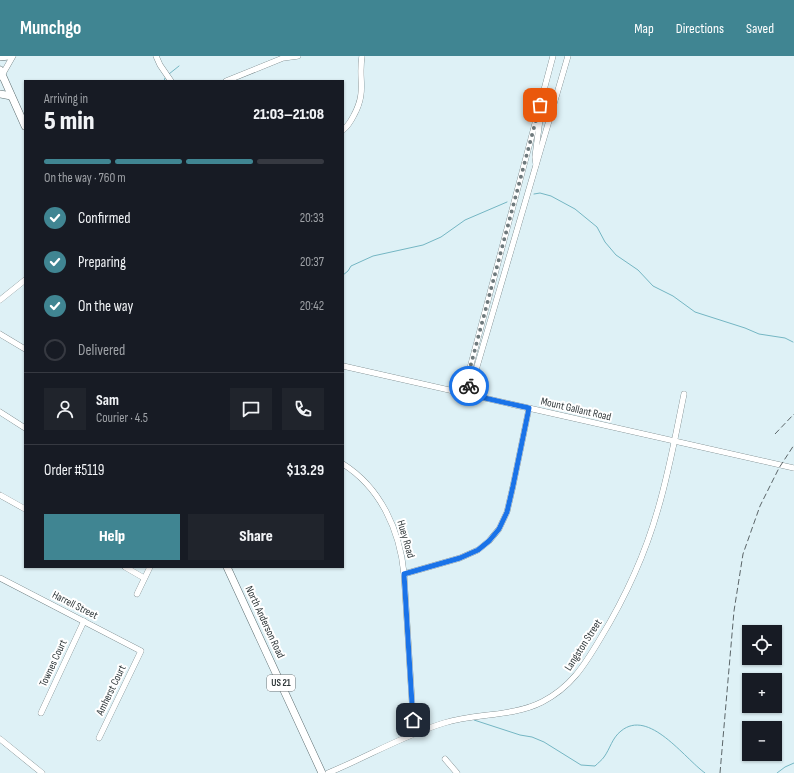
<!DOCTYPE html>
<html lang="en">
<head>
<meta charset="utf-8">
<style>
	body { margin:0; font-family:"Sofia Sans Condensed",sans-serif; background:#20242c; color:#f1f3f6; height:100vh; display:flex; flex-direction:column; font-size:15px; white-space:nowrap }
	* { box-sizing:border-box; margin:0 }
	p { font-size:13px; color:#9ea1a6 }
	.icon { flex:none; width:22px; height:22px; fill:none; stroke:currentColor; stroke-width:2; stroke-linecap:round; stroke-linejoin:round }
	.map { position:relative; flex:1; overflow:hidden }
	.drawer { position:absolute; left:24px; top:24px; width:320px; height:488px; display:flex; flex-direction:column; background:#171b24; border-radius:0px; box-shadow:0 1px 3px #0004 }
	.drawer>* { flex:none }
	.controls { position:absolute; left:742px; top:569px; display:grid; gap:8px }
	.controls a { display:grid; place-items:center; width:40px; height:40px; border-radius:0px; background:#171b24; box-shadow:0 1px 3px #0004; font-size:20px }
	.pin { position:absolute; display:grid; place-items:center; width:34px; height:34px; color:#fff; margin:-17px; border-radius:8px; box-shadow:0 2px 6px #0006 }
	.courier { position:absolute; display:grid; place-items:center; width:40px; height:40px; margin:-20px; border:3px solid #1a73e8; border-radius:50%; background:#fff; color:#222; box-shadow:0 1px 5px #0007 }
	.overview em { font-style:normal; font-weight:800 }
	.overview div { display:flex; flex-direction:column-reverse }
	.overview { display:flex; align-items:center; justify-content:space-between; height:68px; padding:0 20px }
	h1 { font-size:26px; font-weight:800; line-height:30px }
	.bar { display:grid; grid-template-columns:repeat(4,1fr); gap:6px 4px; align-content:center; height:48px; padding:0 20px }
	.bar i { height:5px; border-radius:3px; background:#363941 }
	.bar .selected { background:#408592 }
	.bar p { grid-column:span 4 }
	.line { display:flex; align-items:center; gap:10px; padding:0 20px; border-top:1px solid #363941 }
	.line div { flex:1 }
	.round { display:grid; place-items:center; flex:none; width:42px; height:42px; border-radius:0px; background:#20242c }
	ol { padding:0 20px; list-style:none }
	li { display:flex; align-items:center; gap:12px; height:44px }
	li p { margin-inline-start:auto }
	li .icon { padding:4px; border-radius:50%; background:#408592; color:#fff; stroke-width:4 }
	li:last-child { color:#9ea1a6 }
	li i { width:22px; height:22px; border:2px solid #363941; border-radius:50% }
	.action { display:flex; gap:8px; margin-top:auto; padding:8px 20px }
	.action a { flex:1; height:46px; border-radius:0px; background:#408592; color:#fff; font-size:16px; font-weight:800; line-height:46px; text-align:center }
	.action a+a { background:#20242c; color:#f1f3f6 }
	header { display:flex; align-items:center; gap:24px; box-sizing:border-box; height:56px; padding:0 20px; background:#408592; color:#fff }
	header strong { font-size:19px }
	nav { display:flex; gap:22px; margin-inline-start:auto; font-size:14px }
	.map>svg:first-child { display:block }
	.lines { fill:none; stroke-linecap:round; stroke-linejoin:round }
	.stream { stroke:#74b6c3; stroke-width:1 }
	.minor-casing { stroke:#5c6d70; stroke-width:6 }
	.major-casing { stroke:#5c6d70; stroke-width:8 }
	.minor { stroke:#fff; stroke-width:5.5 }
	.major { stroke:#fff; stroke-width:7 }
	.rail { stroke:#5b6568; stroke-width:1; stroke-dasharray:6 3; stroke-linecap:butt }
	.done { stroke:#6e797c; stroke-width:4; stroke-dasharray:0 7.2 }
	.route { stroke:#1a73e8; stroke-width:5 }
	.labels { text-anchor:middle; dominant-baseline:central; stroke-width:4; stroke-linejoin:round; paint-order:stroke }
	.shield { fill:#fff; stroke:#6f7476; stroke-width:1 }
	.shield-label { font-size:10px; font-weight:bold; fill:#31393b }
	.street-label { font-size:11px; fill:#31393b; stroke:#fff }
</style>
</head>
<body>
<header>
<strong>Munchgo</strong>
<nav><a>Map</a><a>Directions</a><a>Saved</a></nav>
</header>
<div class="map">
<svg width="794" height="717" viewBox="0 0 794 717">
	<rect width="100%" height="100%" fill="#def1f6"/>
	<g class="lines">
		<g class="stream">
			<polyline points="169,18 179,10"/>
			<polyline points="164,25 165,22"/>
			<polyline points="534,138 540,137 551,140 575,153 597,171 605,186 616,199 638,214 653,230 673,240 695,256 745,272 759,278 785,282 793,286"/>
			<polyline points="343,219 348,215 351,210 373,200 423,189 441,181 465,164 507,146"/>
			<path d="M474,664L520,679L532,681L544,686L581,709L595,710C598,707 602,704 604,701C610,693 612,682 621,675C649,652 684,702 705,717"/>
			<polyline points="777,717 785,711 794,707"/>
		</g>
		<g class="minor-casing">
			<g id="minor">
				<polyline points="156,0 160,9 171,25"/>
				<polyline points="1,21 13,0"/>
				<polyline points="226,25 283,2 298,0"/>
				<path d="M343,74C348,70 351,65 354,59C367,35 358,24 362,0"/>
				<polyline points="536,108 535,101 541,55"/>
				<polyline points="0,244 25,224"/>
				<polyline points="0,278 25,293"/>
				<polyline points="343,310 794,412"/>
				<polyline points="470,324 470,312 553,0"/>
				<polyline points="467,338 470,324 476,314 568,0"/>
				<polyline points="0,356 25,372"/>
				<path d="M343,408C381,432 400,475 404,518L414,678"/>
				<polyline points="0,439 25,453"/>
				<polyline points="125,511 144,522"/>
				<polyline points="404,518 460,502 478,494 489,485 499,473 507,456 513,430 529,352"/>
				<polyline points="0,522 141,595 99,682"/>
				<polyline points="137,538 150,511"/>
				<polyline points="41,657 84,565"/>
				<polyline points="0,683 42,717"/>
				<polyline points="445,703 457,717"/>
				<path d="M328,717C367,701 404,679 444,667C476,657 512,661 542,646C571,631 584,610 600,583C625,542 645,499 658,453C669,416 676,377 684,338"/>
			</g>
		</g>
		<g class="major-casing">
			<g id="major">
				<polyline points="0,1 9,0"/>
				<polyline points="0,14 25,70"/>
				<polyline points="0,38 11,40"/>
				<polyline points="227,511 322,717"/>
			</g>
		</g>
		<use href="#minor" class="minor"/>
		<use href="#major" class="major"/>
		<g class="rail">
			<polyline points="775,378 794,358"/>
			<polyline points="720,717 734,555 743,498 760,450 779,412 794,389"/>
		</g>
	</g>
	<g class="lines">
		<polyline class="done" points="469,330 470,324 470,312 540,49"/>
		<polyline class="route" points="413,664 404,518 460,502 478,494 489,485 499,473 507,456 513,430 529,352 467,338 469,330"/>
	</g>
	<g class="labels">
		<rect class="shield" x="267" y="619" width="28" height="16" rx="3"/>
		<g class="shield-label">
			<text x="281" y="627">US 21</text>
		</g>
		<g class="street-label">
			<text transform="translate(576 353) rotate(13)">Mount Gallant Road</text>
			<text transform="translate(406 483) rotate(74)">Huey Road</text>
			<text transform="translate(75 549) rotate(27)">Harrell Street</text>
			<text transform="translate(265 566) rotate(65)">North Anderson Road</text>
			<text transform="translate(583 589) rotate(-57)">Langston Street</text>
			<text transform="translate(53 607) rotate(-65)">Townes Court</text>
			<text transform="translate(111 634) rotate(-64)">Amherst Court</text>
		</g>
	</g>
</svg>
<div class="controls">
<a><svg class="icon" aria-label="locate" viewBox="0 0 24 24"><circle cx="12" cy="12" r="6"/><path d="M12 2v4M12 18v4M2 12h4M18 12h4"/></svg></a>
<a>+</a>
<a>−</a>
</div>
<div class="pin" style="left:540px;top:49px;background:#ea580c"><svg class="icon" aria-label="bag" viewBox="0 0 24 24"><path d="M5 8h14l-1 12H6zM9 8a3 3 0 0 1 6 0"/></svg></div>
<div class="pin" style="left:413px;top:664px;background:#1f2937"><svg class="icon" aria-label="home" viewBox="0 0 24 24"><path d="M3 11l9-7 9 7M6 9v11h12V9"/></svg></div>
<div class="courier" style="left:469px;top:330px"><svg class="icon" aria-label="bike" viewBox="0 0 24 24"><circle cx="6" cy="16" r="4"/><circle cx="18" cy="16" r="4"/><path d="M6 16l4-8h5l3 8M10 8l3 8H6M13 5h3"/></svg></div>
<section class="drawer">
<div class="overview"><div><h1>5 min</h1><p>Arriving in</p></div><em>21:03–21:08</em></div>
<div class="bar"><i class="selected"></i><i class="selected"></i><i class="selected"></i><i></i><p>On the way · 760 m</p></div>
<ol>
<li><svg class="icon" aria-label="check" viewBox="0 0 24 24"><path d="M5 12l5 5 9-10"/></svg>Confirmed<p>20:33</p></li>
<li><svg class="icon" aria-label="check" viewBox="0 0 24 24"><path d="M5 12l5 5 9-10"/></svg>Preparing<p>20:37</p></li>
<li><svg class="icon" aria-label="check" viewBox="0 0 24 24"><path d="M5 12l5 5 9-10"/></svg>On the way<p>20:42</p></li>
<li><i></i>Delivered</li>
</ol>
<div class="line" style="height:72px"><a class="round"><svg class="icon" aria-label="person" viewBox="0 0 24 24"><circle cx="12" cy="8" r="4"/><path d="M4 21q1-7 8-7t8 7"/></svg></a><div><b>Sam</b><p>Courier · 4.5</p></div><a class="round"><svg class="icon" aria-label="chat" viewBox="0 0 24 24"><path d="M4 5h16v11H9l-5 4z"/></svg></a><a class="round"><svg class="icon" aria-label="phone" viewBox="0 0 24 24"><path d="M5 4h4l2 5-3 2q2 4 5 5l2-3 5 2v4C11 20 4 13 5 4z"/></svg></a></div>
<div class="line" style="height:52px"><div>Order #5119</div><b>$13.29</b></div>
<div class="action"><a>Help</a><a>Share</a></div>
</section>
</div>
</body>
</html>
